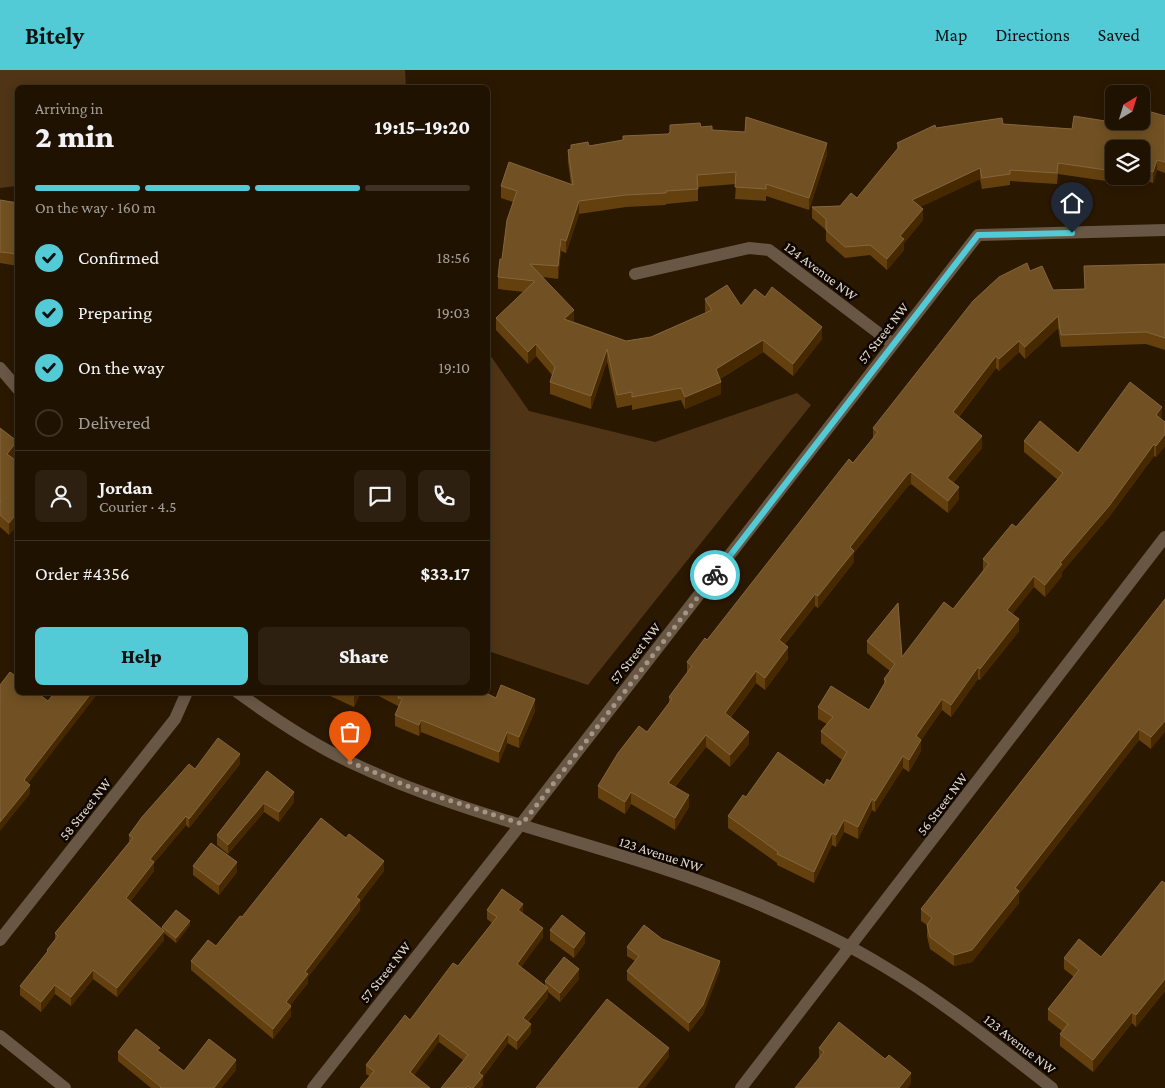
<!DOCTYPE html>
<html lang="en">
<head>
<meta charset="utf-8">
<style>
	body { margin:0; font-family:"Crimson Pro",serif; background:#2d2010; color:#f1f3f6; height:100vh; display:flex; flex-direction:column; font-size:19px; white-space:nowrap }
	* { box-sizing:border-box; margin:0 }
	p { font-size:16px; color:#a29e99 }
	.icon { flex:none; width:28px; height:28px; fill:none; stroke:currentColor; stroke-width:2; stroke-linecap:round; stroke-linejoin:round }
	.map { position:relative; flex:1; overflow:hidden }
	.panel { position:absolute; left:15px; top:15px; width:475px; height:610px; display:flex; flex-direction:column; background:#201201; border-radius:8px; box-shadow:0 2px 12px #0003,0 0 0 1px #3d3223 }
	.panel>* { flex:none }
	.needle { width:32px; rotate:38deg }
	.fabs { position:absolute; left:1105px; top:15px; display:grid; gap:10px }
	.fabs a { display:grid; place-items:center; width:45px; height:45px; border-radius:8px; background:#201201; box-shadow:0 2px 12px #0003,0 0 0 1px #3d3223; font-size:25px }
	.pin { position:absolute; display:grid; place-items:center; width:42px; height:42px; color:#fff; margin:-51px -21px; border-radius:50% 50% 50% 0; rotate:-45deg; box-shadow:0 0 5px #0007 }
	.pin .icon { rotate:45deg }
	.courier { position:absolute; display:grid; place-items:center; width:50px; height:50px; margin:-25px; border:4px solid #52cbd7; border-radius:50%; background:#fff; color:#222; box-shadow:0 1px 6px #0007 }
	.summary em { font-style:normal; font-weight:800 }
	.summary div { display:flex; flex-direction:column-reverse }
	.summary { display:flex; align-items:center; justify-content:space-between; height:85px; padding:0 20px }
	h1 { font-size:32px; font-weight:800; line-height:38px }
	.bar { display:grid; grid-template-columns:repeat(4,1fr); gap:8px 5px; align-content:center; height:60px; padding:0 20px }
	.bar i { height:6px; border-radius:4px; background:#3d3223 }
	.bar .on { background:#52cbd7 }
	.bar p { grid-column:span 4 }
	.line { display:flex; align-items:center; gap:12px; padding:0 20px; border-top:1px solid #3d3223 }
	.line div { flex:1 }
	.round { display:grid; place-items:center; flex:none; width:52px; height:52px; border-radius:8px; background:#2d2010 }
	ol { padding:0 20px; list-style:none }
	li { display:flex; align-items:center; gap:15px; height:55px }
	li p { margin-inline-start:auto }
	li .icon { padding:5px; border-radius:50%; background:#52cbd7; color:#111; stroke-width:4 }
	li:last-child { color:#a29e99 }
	li i { width:28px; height:28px; border:2px solid #3d3223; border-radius:50% }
	.primary-button { display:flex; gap:10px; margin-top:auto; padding:10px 20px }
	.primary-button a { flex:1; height:58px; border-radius:8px; background:#52cbd7; color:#111; font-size:20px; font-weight:800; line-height:58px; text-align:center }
	.primary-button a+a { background:#2d2010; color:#f1f3f6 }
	header { display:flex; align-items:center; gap:30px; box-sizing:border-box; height:70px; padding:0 25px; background:#52cbd7; color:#111 }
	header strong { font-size:24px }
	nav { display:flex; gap:28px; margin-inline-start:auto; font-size:18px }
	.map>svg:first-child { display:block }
	.green { fill:#4f3515 }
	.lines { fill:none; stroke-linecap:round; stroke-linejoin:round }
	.street { stroke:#685745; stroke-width:12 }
	.wall { fill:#63400e }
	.shaded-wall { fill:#472900 }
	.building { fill:#715123; stroke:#83663d }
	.done { stroke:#a59584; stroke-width:5; stroke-dasharray:0 9 }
	.route { stroke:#52cbd7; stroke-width:6 }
	.labels { text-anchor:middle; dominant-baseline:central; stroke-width:5; stroke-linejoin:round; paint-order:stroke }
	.street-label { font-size:14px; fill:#e6d9cb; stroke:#0d0601 }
</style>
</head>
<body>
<header>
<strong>Bitely</strong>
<nav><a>Map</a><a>Directions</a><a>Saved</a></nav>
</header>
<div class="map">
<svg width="1165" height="1018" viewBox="0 0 1165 1018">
	<rect width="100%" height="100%" fill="#2b1801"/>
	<g class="green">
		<polygon points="0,0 405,0 406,17 18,18 17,116 0,118"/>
		<polygon points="488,282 529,341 655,372 797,323 811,335 588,615 488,581"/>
	</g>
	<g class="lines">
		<g class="street">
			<polyline points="635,204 749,178 769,180 893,274"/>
			<polyline points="0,298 18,319"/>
			<path d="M237,622C273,648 310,673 350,692C472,750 611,775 736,825C788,846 838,868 885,897C944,932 998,976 1052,1018"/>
			<polyline points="0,870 175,649 187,622"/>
			<polyline points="0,966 65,1018"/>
			<polyline points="313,1018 521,754 978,165 1165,160"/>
			<polyline points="741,1018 1165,467"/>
		</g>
	</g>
	<g class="wall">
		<polygon points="1165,46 1165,103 1157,100 1153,113 1133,106 1141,106 1141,79 1114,79 1114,100 1108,98 1106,111 1058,104 1057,114 1010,111 1010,115 982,119 980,109 920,137 923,150 904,173 904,180 887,200 870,185 845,188 826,171 826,160 812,148 812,137 840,136 857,128 897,80 897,73 936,58 1003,54 1072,59 1124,54"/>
		<polygon points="670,55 701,57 827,85 809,140 766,126 766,131 735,129 736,114 698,117 698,131 666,134 666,135 626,137 579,144 566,183 561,181 558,209 543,207 574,252 626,271 651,267 706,243 705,241 705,229 741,236 822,269 793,306 763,282 720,309 721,324 685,339 681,330 632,340 632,335 617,338 607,291 591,339 550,324 550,312 552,305 536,286 528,294 496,260 496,248 524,222 498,219 498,207 502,189 513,132 501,128 501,116 571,114 568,92 568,80 571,79 571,75 589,76 668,64 670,63"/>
		<polygon points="0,130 18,133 18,196 0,193"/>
		<polygon points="1165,194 1165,280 1146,274 1061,277 1058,258 1025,289 1019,282 999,301 996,298 959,347 982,378 953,413 959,429 948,443 911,414 908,416 854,483 854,492 818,538 815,536 785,574 788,589 765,620 756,613 731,647 749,674 730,697 706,677 675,717 689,737 675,760 631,734 625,744 598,728 598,716 647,662 669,633 669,627 687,603 687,592 707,570 873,368 873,358 1030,201 1053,220 1084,219"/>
		<polygon points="1162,348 1161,349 1165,352 1165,376 1156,387 1154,386 1109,447 1062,502 1062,506 1045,527 1034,517 1012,544 1019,561 980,610 978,609 951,647 942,640 921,670 921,681 909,702 903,698 875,742 872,740 858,769 844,762 836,777 832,775 814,813 777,795 777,793 728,758 728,746 746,727 824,715 830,711 842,690 821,673 821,661 827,654 818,649 818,637 869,640 884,614 884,609 890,601 867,583 867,571 902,587 953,539 983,500 983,489 1016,457 1058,410 1024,382 1024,371 1078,383"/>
		<polygon points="0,358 17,383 12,388 18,392 18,457 16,456 9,465 0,457"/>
		<polygon points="1165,529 1151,679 1139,670 1019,824 1019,833 972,892 954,896 930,879 927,866 927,855 921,851 921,839"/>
		<polygon points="328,622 361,622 354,637 328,625"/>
		<polygon points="371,622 484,622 496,628 535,641 519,678 507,673 499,693 421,662 419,666 395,656 395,645 398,638 398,636"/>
		<polygon points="240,694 189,758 186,755 154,793 154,801 130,832 162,859 162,857 190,855 176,873 164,863 164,870 117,927 93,909 71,936 55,924 41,942 20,925 20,916 47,883 47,880 55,870 55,863 129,772 129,765"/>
		<polygon points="267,701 294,732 279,752 264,742 228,784 217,775 217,765"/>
		<polygon points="193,796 237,802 219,825 193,805"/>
		<polygon points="384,801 360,832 360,840 308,907 308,913 290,935 291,946 273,969 191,900 191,891 216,876"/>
		<polygon points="1165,813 1165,921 1136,957 1132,953 1093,1002 1060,976 1060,964 1062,961 1048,950 1048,939 1074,907 1064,899 1064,888 1101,887"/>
		<polygon points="487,840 523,843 522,843 543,867 521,897 545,916 545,911 579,909 560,932 548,922 548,927 528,952 531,963 517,980 508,973 483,1007 483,1015 480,1018 441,1018 463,990 439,972 369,1006 366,1004 366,995 410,950 458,896 492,853 487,849"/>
		<polygon points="550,860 585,873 574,888 550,870"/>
		<polygon points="662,869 720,900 703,944 689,962 627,910 627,901 635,891 627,886 627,877"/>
		<polygon points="819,978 911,1013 819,988"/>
		<polygon points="118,982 160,982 184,1001 236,1000 221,1018 151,1018 118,991"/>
	</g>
	<g class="shaded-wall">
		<polygon points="827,73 827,85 809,140 809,128"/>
		<polygon points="1108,87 1108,98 1106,111 1106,100"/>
		<polygon points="1157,90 1157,100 1153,113 1153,102"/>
		<polygon points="980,98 980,109 912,141 912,130"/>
		<polygon points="579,131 579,144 566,183 566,171"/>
		<polygon points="923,139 923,150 904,173 904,180 887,200 887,189 900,166"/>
		<polygon points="561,169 561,181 558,209 558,196"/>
		<polygon points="574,240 574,252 564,249"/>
		<polygon points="1058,246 1058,258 1025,289 1025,277"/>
		<polygon points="822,257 822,269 793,306 793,294"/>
		<polygon points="763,270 763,282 716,311 716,299"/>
		<polygon points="1019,271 1019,282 999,301 999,289"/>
		<polygon points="536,274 536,286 528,294 528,282"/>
		<polygon points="607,279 607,291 591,339 591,326"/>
		<polygon points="996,286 996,298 953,354 953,342"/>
		<polygon points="721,312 721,324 685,339 685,327"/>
		<polygon points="1162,337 1162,348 1156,356 1156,345"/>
		<polygon points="1165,364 1165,376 1156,387 1156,376"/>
		<polygon points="982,366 982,378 947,420 947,408"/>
		<polygon points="17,371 17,383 7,396 7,384"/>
		<polygon points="1154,374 1154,386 1109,447 1062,502 1062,506 1045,527 1045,515 1060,493"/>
		<polygon points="911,402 911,414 908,416 854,483 854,492 818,538 818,526 850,477 908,404"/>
		<polygon points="959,417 959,429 948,443 948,431"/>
		<polygon points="16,444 16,456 9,465 9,453"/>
		<polygon points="1034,506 1034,517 1007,551 1007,540"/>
		<polygon points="815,524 815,536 779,581 779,570"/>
		<polygon points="1019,549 1019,561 980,610 980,599"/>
		<polygon points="788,577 788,589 765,620 765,608"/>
		<polygon points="978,597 978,609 951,647 951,635"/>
		<polygon points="756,601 756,613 725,654 725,643"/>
		<polygon points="92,622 99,622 24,719 24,710"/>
		<polygon points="355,622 361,622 354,637 354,626"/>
		<polygon points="535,629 535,641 519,678 519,667"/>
		<polygon points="942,629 942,640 921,670 921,681 909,702 909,690 916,666"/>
		<polygon points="421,650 421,662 419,666 419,655"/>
		<polygon points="1165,651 1165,662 1151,679 1151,667"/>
		<polygon points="1139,659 1139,670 1019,824 1019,833 972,892 954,896 954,885 1015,818"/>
		<polygon points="507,662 507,673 499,693 499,682"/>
		<polygon points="749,662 749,674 730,697 730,685"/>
		<polygon points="706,665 706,677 668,725 668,713"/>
		<polygon points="240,684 240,694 189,758 189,749"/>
		<polygon points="903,686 903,698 875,742 875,731"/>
		<polygon points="30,715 30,724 0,761 0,752"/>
		<polygon points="294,722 294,732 279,752 279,742"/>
		<polygon points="631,722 631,734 625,744 625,732"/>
		<polygon points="689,725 689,737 675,760 675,748"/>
		<polygon points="872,729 872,740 858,769 858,757"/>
		<polygon points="264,733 264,742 228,784 228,775"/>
		<polygon points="186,746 186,755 154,793 154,801 126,837 126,828 150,789"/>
		<polygon points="844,750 844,762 836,777 836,765"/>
		<polygon points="832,763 832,775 814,813 814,802"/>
		<polygon points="384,791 384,801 360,832 360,840 308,907 308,913 286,941 286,932 305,902 356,827"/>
		<polygon points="237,792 237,802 219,825 219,815"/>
		<polygon points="523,834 523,843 518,849 518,840"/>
		<polygon points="190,851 190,855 176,873 176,868"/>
		<polygon points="543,858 543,867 517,903 517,894"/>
		<polygon points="164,861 164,870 117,927 117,918"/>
		<polygon points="585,863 585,873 574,888 574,878"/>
		<polygon points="720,891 720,900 703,944 689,962 689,953"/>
		<polygon points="579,899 579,909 560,932 560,923"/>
		<polygon points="93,900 93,909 71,936 71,927"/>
		<polygon points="1165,909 1165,921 1136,957 1136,945"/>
		<polygon points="55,915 55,924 41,942 41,932"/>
		<polygon points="548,918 548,927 523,957 523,948"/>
		<polygon points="291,936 291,946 273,969 273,959"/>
		<polygon points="1132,942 1132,953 1093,1002 1093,990"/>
		<polygon points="531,954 531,963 517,980 517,971"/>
		<polygon points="439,963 439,972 410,1011 410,1002"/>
		<polygon points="508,964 508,973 483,1007 483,1015 480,1018 473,1018 479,1003"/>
		<polygon points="669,978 669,987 645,1018 637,1018"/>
		<polygon points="236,990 236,1000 221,1018 214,1018"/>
		<polygon points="911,1003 911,1013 908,1018 899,1018"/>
	</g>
	<g class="building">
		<polygon points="1141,39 1165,46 1165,92 1157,90 1153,102 1141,98 1141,79 1114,79 1114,89 1108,87 1106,100 1058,93 1057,103 1010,100 1010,104 982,108 980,98 912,130 923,139 900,166 904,169 887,189 870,175 845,177 826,160 826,149 812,137 840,136 851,123 857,128 899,77 897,73 935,55 936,58 1002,48 1003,54 1072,59 1074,46 1124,54 1125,51 1141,51"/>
		<polygon points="746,47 827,73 809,128 766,114 766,119 735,117 736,102 697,105 698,119 666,121 666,123 626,125 579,131 566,171 561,169 558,196 530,194 574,240 564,249 626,271 651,267 712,240 705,229 727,215 741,236 755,219 765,227 772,217 822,257 793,294 763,270 716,299 721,312 685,327 681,318 632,327 632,322 617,325 607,279 591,326 550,312 555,297 536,274 528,282 496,248 535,211 498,207 500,189 502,189 507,150 517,121 501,116 509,92 573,115 568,80 571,79 571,75 588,72 589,76 623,70 623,66 668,64 670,62 670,55 700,53 701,57 712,56 712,60 745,62"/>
		<polygon points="0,130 18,133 18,184 0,182"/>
		<polygon points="1027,193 1030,201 1042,196 1053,220 1085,219 1084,196 1165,194 1165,268 1146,262 1061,265 1058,246 1025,277 1019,271 999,289 996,286 953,342 982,366 947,408 959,417 948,431 911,402 908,404 850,477 854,481 818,526 815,524 779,570 788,577 765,608 756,601 725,643 749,662 730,685 706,665 668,713 689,725 675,748 631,722 625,732 598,716 618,683 639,656 647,662 672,629 669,627 692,596 687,592 705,568 707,570 849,389 853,393 878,362 873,358 973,231 999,207"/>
		<polygon points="1130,312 1162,337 1156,345 1165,352 1165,364 1156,376 1154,374 1109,436 1060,493 1062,494 1045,515 1034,506 1007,540 1019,549 980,599 978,597 951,635 942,629 916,666 921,670 909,690 903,686 875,731 872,729 858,757 844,750 836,765 832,763 814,802 777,784 778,782 728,746 743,725 746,727 778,682 824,715 827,709 830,711 847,682 821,661 833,647 818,637 831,616 869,640 886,611 884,609 895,594 867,571 898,533 902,587 944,532 953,539 989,494 983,489 1012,454 1016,457 1063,403 1024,371 1040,351 1078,383"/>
		<polygon points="0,358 17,371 7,384 18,392 18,445 16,444 9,453 0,445 0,433 1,431 0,430"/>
		<polygon points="1165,529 1165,651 1151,667 1139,659 1015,818 1019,821 972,880 954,885 930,867 927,855 932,848 921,839"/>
		<polygon points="10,602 18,608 18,622 36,622 48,631 55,622 92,622 24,710 30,715 0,752 0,615"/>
		<polygon points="501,615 535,629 519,667 507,662 499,682 421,650 419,655 395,645 402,629 398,628 399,625 394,622 484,622 496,628"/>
		<polygon points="346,622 355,622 354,626"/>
		<polygon points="218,668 240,684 189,749 186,746 150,789 154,792 126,828 164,861 117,918 93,900 71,927 55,915 41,932 20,916 48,881 47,880 58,866 55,863 133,768 129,765 142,747 189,694 195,699"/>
		<polygon points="267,701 294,722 279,742 264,733 228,775 217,765"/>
		<polygon points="321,748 346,768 349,764 384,791 356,827 360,830 305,902 308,904 286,932 291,936 273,959 191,891 208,870 216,876 240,846 242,847"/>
		<polygon points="211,773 237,792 219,815 193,796"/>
		<polygon points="1162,811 1165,813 1165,909 1136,945 1132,942 1093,990 1060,964 1068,954 1048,939 1079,900 1064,888 1079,869 1101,887"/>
		<polygon points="502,819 523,834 518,840 543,858 517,894 548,918 523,948 531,954 517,971 508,964 479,1003 483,1006 473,1018 470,1018 468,1016 466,1018 441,1018 468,985 439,963 410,1002 430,1018 360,1018 374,1001 366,995 405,945 410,950 453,893 458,896 497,847 487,840"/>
		<polygon points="176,840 190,851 176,868 162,857"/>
		<polygon points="562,845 585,863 574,878 550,860"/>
		<polygon points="644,855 662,869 720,891 703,935 689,953 627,901 639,886 627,877"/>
		<polygon points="564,887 579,899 560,923 545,911"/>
		<polygon points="607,929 669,978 637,1018 536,1018"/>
		<polygon points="839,952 885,989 889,985 911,1003 899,1018 795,1018 824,982 819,978"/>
		<polygon points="136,959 160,978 157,980 184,1001 209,969 236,990 214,1018 160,1018 161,1017 118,982"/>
	</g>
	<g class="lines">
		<polyline class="done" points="350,692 412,718 522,754 715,505"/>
		<polyline class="route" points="715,505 978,165 1072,163"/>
	</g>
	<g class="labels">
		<g class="street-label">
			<text transform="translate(821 201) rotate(37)">124 Avenue NW</text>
			<text transform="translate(883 263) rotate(-52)">57 Street NW</text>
			<text transform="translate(635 583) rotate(-52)">57 Street NW</text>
			<text transform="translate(942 734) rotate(-53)">56 Street NW</text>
			<text transform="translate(85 739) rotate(-52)">58 Street NW</text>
			<text transform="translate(661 784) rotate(18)">123 Avenue NW</text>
			<text transform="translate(385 902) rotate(-52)">57 Street NW</text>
			<text transform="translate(1020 974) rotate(38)">123 Avenue NW</text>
		</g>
	</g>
</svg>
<div class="fabs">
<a><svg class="needle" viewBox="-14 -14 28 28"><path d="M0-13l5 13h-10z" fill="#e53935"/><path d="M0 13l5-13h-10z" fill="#a29e99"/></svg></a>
<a><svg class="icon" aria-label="layers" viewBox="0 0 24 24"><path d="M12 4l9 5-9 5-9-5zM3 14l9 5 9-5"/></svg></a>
</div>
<div class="pin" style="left:350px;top:692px;background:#ea580c"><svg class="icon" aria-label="bag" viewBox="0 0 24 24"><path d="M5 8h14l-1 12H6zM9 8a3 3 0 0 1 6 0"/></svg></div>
<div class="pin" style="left:1072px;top:163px;background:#1f2937"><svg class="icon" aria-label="home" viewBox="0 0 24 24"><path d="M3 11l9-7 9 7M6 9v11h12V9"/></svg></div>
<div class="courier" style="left:715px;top:505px"><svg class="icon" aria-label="bike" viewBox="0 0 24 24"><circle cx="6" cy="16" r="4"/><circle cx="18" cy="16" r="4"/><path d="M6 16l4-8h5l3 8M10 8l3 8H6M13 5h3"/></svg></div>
<section class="panel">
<div class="summary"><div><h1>2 min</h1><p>Arriving in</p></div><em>19:15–19:20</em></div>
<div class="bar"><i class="on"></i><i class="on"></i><i class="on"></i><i></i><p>On the way · 160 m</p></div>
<ol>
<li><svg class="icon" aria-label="check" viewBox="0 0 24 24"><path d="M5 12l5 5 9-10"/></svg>Confirmed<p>18:56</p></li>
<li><svg class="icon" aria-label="check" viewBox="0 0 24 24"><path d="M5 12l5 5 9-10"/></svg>Preparing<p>19:03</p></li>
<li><svg class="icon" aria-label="check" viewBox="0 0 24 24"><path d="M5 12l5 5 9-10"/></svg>On the way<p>19:10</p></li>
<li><i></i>Delivered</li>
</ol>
<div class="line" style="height:90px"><a class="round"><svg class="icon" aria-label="person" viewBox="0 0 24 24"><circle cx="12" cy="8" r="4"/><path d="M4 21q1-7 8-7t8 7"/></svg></a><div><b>Jordan</b><p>Courier · 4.5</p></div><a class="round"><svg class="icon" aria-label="chat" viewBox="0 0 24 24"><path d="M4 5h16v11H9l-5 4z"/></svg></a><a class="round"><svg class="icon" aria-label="phone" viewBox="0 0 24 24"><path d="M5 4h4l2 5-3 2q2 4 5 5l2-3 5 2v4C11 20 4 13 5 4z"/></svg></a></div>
<div class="line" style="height:65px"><div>Order #4356</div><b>$33.17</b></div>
<div class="primary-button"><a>Help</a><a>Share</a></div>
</section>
</div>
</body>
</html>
